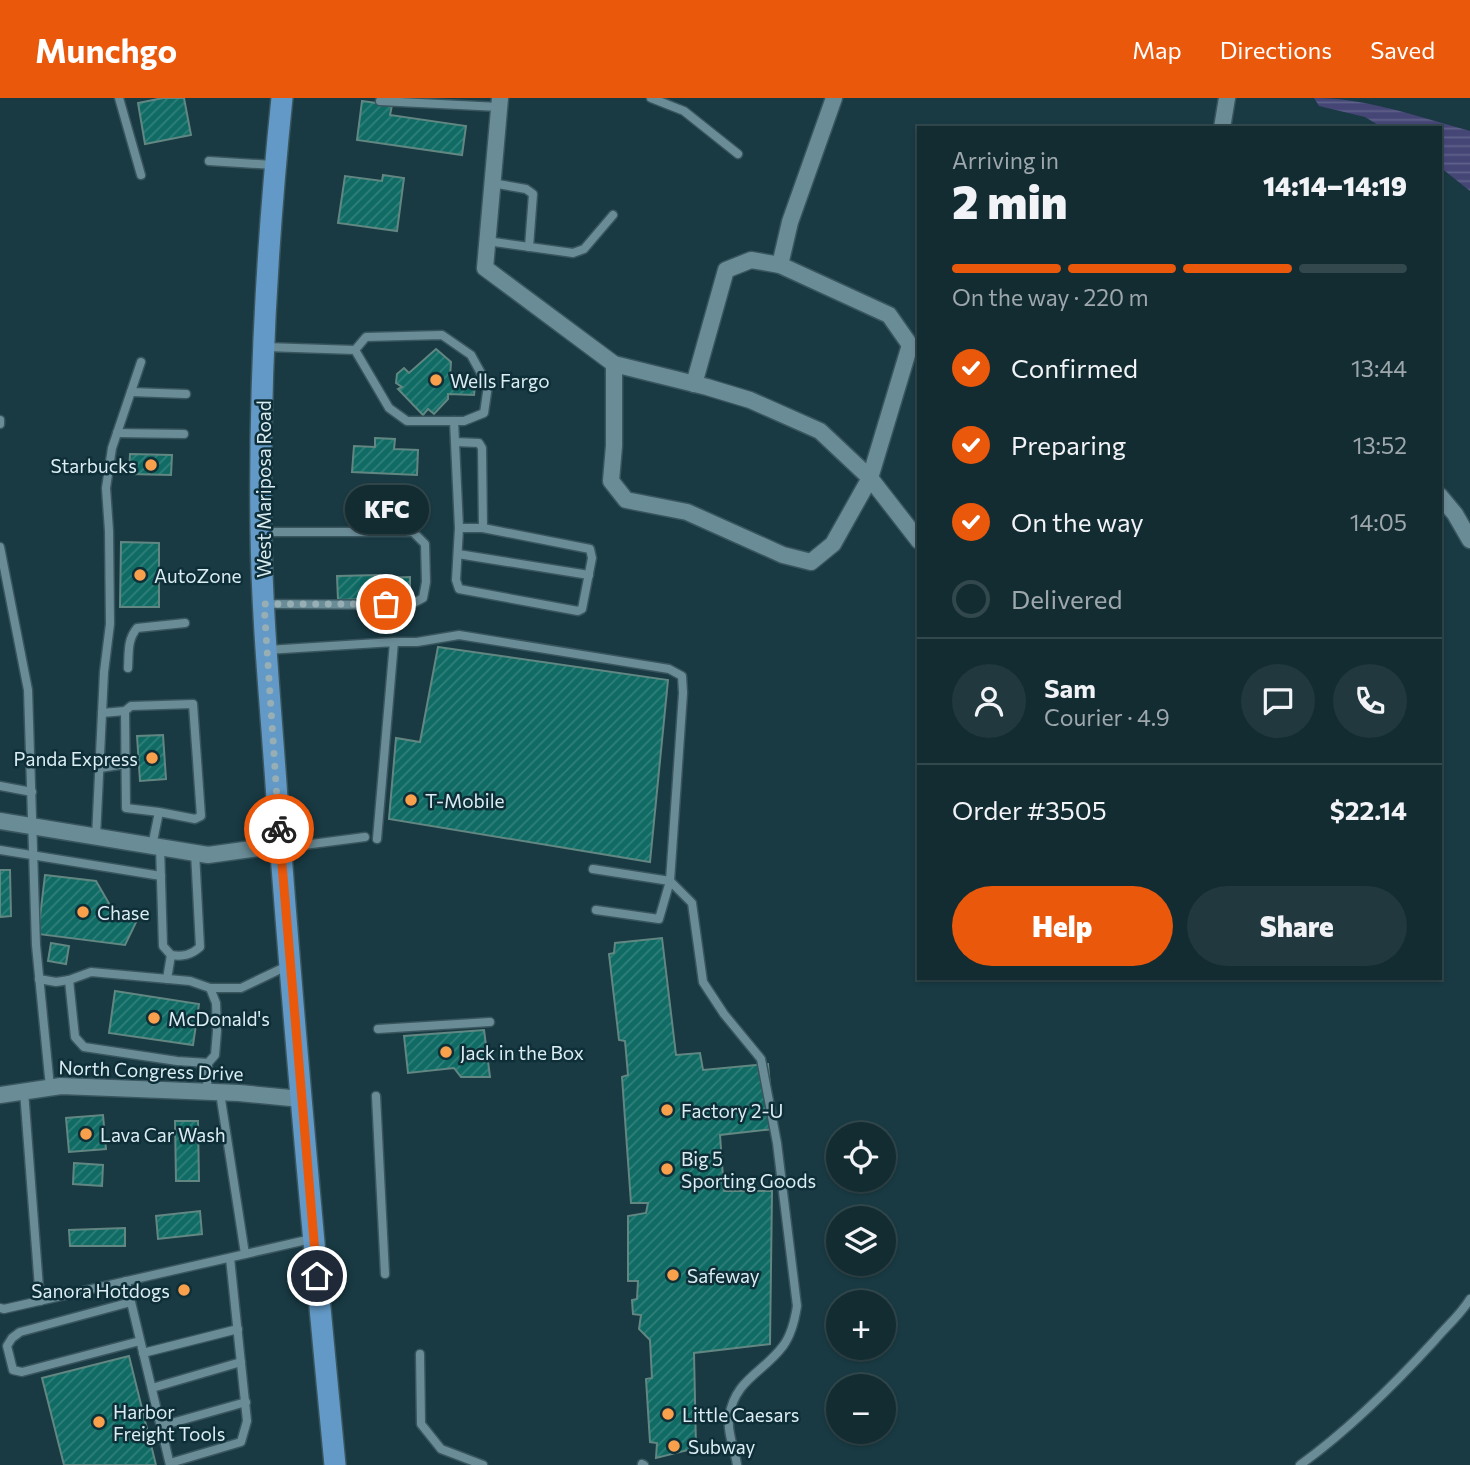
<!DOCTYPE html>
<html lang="en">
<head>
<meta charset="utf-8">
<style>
	body { margin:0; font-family:Commissioner,sans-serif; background:#20383e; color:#f1f3f6; height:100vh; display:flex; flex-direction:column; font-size:26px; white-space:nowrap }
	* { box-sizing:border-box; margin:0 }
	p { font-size:23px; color:#9da7ac }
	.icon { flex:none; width:38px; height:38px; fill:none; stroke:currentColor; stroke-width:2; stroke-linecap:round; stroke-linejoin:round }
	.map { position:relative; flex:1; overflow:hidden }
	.panel { position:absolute; left:917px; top:28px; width:525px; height:854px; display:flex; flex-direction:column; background:#132c32; border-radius:0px; box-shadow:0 2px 5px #0004,0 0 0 2px #32484d }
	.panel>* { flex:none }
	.controls { position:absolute; left:826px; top:1024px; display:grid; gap:14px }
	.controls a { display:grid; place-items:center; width:70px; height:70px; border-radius:50%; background:#132c32; box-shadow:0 2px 5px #0004,0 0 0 2px #32484d; font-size:35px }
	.pin { position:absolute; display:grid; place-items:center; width:60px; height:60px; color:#fff; margin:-30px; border:4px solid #fff; border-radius:50%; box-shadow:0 2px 7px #0007 }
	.courier { position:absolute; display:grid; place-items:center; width:70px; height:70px; margin:-35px; border:5px solid #ea580c; border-radius:50%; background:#fff; color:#222; box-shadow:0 2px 9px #0007 }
	.bubble { position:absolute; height:49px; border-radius:24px; background:#132c32; box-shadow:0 2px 5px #0004,0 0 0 2px #32484d; font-size:23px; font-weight:800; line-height:49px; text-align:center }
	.summary em { font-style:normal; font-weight:800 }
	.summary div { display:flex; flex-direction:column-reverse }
	.summary { display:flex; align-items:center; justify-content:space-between; height:119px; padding:0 35px }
	h1 { font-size:46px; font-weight:800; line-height:52px }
	.bar { display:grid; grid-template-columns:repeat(4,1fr); gap:10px 7px; align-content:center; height:84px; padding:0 35px }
	.bar i { height:9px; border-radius:5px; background:#32484d }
	.bar .on { background:#ea580c }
	.bar p { grid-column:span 4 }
	.line { display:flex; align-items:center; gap:18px; padding:0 35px; border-top:2px solid #32484d }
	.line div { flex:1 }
	.round { display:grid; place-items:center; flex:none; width:74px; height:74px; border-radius:37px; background:#20383e }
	ol { padding:0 35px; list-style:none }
	li { display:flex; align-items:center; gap:21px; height:77px }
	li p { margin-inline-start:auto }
	li .icon { padding:7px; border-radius:50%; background:#ea580c; color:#fff; stroke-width:4 }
	li:last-child { color:#9da7ac }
	li i { width:38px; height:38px; border:4px solid #32484d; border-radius:50% }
	.primary-button { display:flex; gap:14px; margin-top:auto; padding:14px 35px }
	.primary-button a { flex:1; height:80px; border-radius:42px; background:#ea580c; color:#fff; font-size:28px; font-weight:800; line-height:80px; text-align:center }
	.primary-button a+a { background:#20383e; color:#f1f3f6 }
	header { display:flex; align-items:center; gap:42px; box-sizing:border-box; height:98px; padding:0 35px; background:#ea580c; color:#fff }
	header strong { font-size:33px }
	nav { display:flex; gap:38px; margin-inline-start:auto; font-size:24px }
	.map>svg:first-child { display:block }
	.water { fill:url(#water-rules) }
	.building { fill:url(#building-hatch); stroke:#628782; stroke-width:2 }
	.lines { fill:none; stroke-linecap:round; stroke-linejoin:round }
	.lane-casing { stroke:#39565e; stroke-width:11 }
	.street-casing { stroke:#39565e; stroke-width:19 }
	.primary-casing { stroke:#39565e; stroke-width:24 }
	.lane { stroke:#6a8c97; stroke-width:8 }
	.street { stroke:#6a8c97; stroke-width:16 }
	.primary { stroke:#6299c6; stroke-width:21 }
	.done { stroke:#97aeb5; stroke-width:7; stroke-dasharray:0 12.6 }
	.route { stroke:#ea580c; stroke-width:9 }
	.poi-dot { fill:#f9a04c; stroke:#0e2f38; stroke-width:2.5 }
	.labels { text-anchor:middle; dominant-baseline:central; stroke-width:5; stroke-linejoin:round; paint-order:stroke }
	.poi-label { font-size:19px; fill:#dbedf3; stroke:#0e2f38; text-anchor:start }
	.street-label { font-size:19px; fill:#dbedf3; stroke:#0e2f38 }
</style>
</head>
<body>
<header>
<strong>Munchgo</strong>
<nav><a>Map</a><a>Directions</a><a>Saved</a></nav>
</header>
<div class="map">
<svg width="1470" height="1367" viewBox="0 0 1470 1367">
	<defs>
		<pattern id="water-rules" width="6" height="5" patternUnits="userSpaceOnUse" patternTransform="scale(1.75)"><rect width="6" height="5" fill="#454676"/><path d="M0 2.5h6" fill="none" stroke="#5f618a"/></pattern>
		<pattern id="building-hatch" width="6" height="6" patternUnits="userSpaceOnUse" patternTransform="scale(1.75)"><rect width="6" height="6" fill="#0f6b64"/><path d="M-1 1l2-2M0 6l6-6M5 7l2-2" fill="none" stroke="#31807b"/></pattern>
	</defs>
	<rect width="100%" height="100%" fill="#193a43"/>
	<path class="water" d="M1314,0C1367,0 1419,19 1470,33V93L1440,69V30H1383L1365,19L1319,8Z"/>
	<g class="building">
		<polygon points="163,0 184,0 191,37 145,46 138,5"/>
		<polygon points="362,3 392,7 390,17 466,28 462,57 357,42"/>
		<polygon points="383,77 404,80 397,133 338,125 345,78 382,83"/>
		<polygon points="436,251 451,264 450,279 476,280 474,297 448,296 448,301 434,316 428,311 423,317 398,291 402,289 396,285 397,276 404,270 409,275"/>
		<polygon points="375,340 395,341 394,351 418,352 417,377 352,374 354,348 375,349"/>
		<polygon points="130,356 172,357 171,377 129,376"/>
		<polygon points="121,444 159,445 159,509 120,509"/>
		<polygon points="379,477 379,480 410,479 410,492 397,493 397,500 338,502 337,478"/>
		<polygon points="438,549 668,582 650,764 389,721 396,640 420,644"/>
		<polygon points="163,637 166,681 140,683 137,638"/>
		<polygon points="0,772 10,772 11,818 0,819"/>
		<polygon points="45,777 96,783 111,809 139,818 125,847 38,836"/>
		<polygon points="662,840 676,957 700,955 703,972 768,966 774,1031 720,1037 724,1093 772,1093 770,1246 694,1255 696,1350 656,1360 657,1345 650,1344 646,1281 652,1280 650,1242 639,1231 641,1217 633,1216 632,1202 637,1201 638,1183 628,1183 628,1118 646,1115 648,1105 631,1105 622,979 628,977 625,943 619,942 609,856 614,855 615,845"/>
		<polygon points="51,845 69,848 66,866 48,863"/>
		<polygon points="115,893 199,906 193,947 109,935"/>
		<polygon points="484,932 490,979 461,979 454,970 408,975 404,938"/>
		<polygon points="103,1017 106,1051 69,1054 66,1020"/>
		<polygon points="175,1023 198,1023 199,1083 176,1083"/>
		<polygon points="74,1065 103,1067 102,1088 73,1086"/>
		<polygon points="200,1113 202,1136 158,1141 156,1118"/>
		<polygon points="125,1130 125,1148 70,1148 69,1132"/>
		<polygon points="129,1258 156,1367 64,1367 42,1280"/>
	</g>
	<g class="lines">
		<g class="lane-casing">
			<g id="lane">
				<polyline points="119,0 141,77"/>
				<polyline points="651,0 684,13 738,56"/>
				<polyline points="380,3 499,9"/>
				<polyline points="209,63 273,67"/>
				<polyline points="492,85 526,91 533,96 529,149"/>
				<polyline points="487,143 573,155 584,151 613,117"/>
				<polyline points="266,249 355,252 389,310 407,323 464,323 484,315 488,288 471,257 442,237 366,239 355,252"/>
				<polyline points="131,294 186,296"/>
				<polyline points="0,322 0,326"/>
				<polyline points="454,323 459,430 456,482 459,491 578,513 582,511 592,460 590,451 483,430 459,430"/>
				<polyline points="117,335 184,336"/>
				<polyline points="455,344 479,345 482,350 483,430"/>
				<polyline points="264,434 413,434 425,446 426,484 423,500 410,507 264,506"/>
				<polyline points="0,449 28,592 36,847 50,989"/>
				<polyline points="458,456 589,477"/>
				<polyline points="394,544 417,544 459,537 669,571 682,578 683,595 670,783 593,771"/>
				<polyline points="267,552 394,544 377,741"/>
				<path d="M128,570C129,555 127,542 137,530L185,525"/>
				<polyline points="102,615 125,613"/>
				<polyline points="100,670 126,666"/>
				<polyline points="0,688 32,694"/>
				<polyline points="96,739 104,574 110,526 109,433 106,390 112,350 141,264"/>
				<polyline points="152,748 159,714 126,710 125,613 131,608 193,606 201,718 195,721 159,714"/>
				<path d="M160,749L163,848L171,857C183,859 191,857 200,849L195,754"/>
				<polyline points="281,750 365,739"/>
				<polyline points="0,752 161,778"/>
				<path d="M596,812L659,821L670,783L692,805L703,884L724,916L761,961L777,1045L797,1208C795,1221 792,1236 783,1248C763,1275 735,1281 729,1319C727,1336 735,1351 737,1367"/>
				<polyline points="39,881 56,884 69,882 91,874 190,883 210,890 216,905 217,933 215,957 208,965 207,994"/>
				<polyline points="167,881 171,857"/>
				<polyline points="69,882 75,939 84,949 177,963 208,965"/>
				<polyline points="210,890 241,890 287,868"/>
				<polyline points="378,931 490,924"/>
				<polyline points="24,993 40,1203"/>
				<polyline points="220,995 245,1156"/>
				<polyline points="376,998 385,1176"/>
				<polyline points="126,1183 170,1367"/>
				<polyline points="131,1204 20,1234 12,1240 7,1248 13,1272 22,1274 140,1243"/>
				<polyline points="0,1210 4,1211 311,1141"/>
				<polyline points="143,1255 238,1231"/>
				<polyline points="420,1256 421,1326 441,1351 483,1367"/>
				<polyline points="152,1290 241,1264"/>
				<polyline points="161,1328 246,1304"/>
				<polyline points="170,1365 241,1344 247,1323 230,1160"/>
				<polyline points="642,1366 644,1367"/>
				<path d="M1300,1367C1350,1331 1393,1288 1435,1242C1446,1229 1461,1216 1470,1201"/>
			</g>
		</g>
		<g class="street-casing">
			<g id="street">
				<polyline points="500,0 485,170 614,266 707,289 750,302 820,333 870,380 910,247"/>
				<polyline points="1222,30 1227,0"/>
				<polyline points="780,167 790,124 834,0"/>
				<polyline points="614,266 614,348 611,383 626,402 687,414 783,457 811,464 833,446 870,380 919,443"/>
				<polyline points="694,286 726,172 751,162 780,167 889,217 910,247"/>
				<polyline points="1440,398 1455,416 1470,442"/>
				<polyline points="0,723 208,757 281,747"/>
				<polyline points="0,997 61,988 239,995 301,1001"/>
			</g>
		</g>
		<g class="primary-casing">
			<path id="primary" d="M282,0C267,144 259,288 261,433C262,527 272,621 278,715C294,933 314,1150 335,1367"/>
		</g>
		<use href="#lane" class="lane"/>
		<use href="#street" class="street"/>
		<use href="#primary" class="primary"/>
	</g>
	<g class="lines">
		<polyline class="done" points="279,731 264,506 386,506"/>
		<polyline class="route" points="279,731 317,1178"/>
	</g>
	<g class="poi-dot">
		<circle cx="436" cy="282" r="7"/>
		<circle cx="151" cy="367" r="7"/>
		<circle cx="140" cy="477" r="7"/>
		<circle cx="152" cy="660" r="7"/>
		<circle cx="411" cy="702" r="7"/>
		<circle cx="83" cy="814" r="7"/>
		<circle cx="154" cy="920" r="7"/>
		<circle cx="446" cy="954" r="7"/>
		<circle cx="667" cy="1012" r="7"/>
		<circle cx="86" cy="1036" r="7"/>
		<circle cx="667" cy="1071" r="7"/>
		<circle cx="673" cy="1177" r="7"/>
		<circle cx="184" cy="1192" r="7"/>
		<circle cx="668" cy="1316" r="7"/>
		<circle cx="99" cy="1324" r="7"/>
		<circle cx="674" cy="1348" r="7"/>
	</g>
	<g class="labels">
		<g class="poi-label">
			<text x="450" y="282">Wells Fargo</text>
			<text x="137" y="367" text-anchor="end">Starbucks</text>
			<text x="154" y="477">AutoZone</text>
			<text x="138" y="660" text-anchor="end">Panda Express</text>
			<text x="425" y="702">T-Mobile</text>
			<text x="97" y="814">Chase</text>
			<text x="168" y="920">McDonald's</text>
			<text x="460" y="954">Jack in the Box</text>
			<text x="681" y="1012">Factory 2-U</text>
			<text x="100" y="1036">Lava Car Wash</text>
			<text x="681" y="1060">Big 5<tspan x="681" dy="22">Sporting Goods</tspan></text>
			<text x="687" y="1177">Safeway</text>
			<text x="170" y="1192" text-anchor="end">Sanora Hotdogs</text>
			<text x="113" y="1313">Harbor<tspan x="113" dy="22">Freight Tools</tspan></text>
			<text x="682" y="1316">Little Caesars</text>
			<text x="688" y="1348">Subway</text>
		</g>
		<g class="street-label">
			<text transform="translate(263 391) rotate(-90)">West Mariposa Road</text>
			<text transform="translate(151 972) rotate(2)">North Congress Drive</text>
		</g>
	</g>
</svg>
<div class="controls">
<a><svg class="icon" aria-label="locate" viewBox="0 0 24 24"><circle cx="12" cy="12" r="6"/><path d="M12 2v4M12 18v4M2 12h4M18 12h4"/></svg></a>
<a><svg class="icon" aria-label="layers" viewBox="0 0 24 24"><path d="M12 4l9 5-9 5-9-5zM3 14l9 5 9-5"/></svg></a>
<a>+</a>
<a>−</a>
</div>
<div class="pin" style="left:386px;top:506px;background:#ea580c"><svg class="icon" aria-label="bag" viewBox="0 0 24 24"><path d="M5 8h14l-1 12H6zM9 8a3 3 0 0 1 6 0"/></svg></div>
<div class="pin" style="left:317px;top:1178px;background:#1f2937"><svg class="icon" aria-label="home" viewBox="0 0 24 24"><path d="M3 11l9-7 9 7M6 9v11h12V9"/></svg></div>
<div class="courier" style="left:279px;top:731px"><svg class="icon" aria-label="bike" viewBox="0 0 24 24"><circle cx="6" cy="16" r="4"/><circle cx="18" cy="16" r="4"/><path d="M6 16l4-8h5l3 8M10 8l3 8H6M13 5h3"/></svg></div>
<div class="bubble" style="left:345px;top:387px;width:84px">KFC</div>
<section class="panel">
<div class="summary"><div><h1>2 min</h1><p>Arriving in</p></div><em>14:14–14:19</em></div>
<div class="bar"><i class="on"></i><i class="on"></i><i class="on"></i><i></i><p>On the way · 220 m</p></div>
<ol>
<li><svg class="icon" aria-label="check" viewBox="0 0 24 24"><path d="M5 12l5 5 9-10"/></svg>Confirmed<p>13:44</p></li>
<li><svg class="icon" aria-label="check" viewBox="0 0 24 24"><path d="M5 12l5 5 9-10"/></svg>Preparing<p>13:52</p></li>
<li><svg class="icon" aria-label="check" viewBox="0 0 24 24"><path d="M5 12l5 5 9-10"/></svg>On the way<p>14:05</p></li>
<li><i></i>Delivered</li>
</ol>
<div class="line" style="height:126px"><a class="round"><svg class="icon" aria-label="person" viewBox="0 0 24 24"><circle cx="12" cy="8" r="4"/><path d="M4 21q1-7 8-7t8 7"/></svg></a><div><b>Sam</b><p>Courier · 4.9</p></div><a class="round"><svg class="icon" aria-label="chat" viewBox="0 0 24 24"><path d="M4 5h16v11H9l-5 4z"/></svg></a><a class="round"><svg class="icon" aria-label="phone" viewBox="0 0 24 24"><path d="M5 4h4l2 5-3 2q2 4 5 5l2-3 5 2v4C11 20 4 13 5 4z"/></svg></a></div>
<div class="line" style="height:91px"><div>Order #3505</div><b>$22.14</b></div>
<div class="primary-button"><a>Help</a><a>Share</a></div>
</section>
</div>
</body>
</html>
